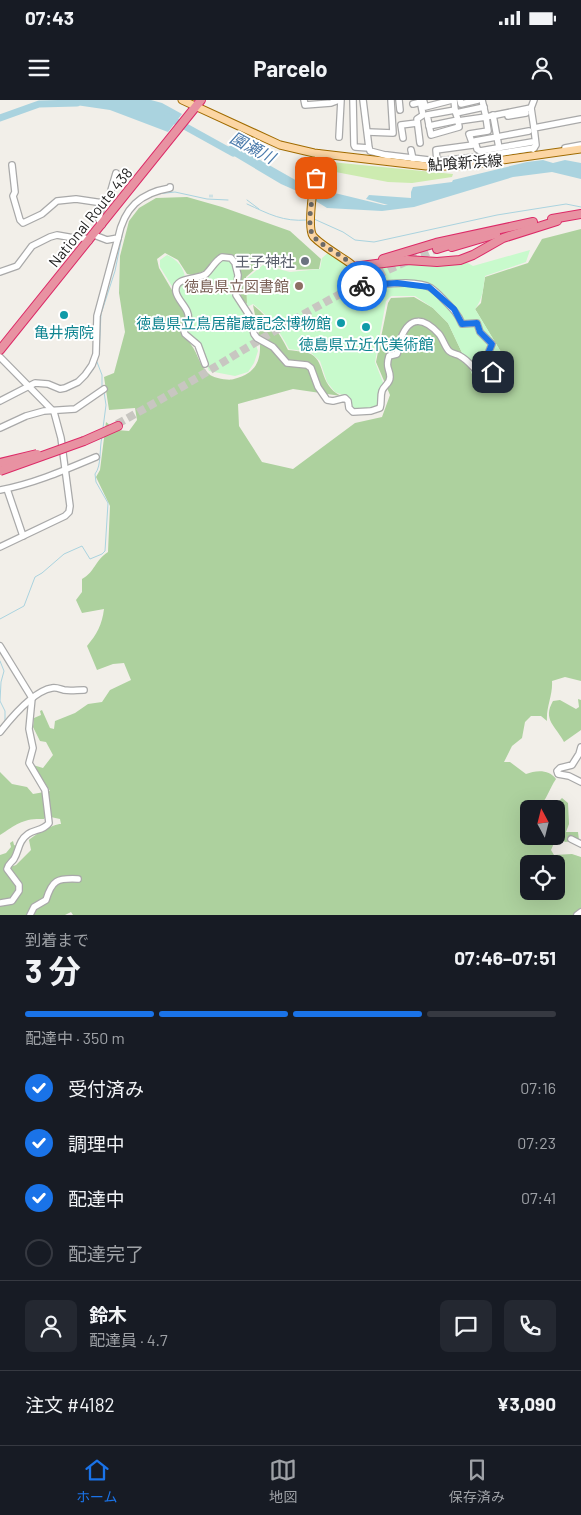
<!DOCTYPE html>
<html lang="ja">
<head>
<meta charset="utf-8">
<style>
	body { margin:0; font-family:Barlow,"Noto Sans JP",sans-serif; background:#242831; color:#f1f3f6; height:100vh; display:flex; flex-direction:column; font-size:19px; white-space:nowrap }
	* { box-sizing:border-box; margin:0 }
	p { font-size:16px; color:#9ea1a6 }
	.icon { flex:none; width:28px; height:28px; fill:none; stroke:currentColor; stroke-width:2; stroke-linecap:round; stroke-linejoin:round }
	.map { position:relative; height:815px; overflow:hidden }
	.panel { display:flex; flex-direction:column; background:#171b24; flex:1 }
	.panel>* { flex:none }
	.needle { width:32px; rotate:353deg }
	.fabs { position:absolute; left:520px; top:700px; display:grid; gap:10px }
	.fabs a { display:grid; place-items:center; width:45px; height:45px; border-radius:8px; background:#171b24; box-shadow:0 5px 20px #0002; font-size:25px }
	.pin { position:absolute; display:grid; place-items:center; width:42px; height:42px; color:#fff; margin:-21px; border-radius:10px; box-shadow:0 2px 8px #0006 }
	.courier { position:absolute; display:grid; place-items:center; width:50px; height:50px; margin:-25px; border:4px solid #1a73e8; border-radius:50%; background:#fff; color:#222; box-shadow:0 1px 6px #0007 }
	.summary em { font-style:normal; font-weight:700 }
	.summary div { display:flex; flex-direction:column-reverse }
	.summary { display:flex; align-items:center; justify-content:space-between; height:85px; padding:0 25px }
	h1 { font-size:32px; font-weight:700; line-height:38px }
	.bar { display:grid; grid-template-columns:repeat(4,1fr); gap:8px 5px; align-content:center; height:60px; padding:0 25px }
	.bar i { height:6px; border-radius:4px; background:#363941 }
	.bar .active { background:#1a73e8 }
	.bar p { grid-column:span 4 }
	.line { display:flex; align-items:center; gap:12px; padding:0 25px; border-top:1px solid #363941 }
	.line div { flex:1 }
	.round { display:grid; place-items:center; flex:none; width:52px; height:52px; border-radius:8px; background:#242831 }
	ol { padding:0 25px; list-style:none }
	li { display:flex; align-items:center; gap:15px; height:55px }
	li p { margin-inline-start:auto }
	li .icon { padding:5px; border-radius:50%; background:#1a73e8; color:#fff; stroke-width:4 }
	li:last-child { color:#9ea1a6 }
	li i { width:28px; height:28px; border:2px solid #363941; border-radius:50% }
	.status { display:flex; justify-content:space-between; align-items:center; height:35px; padding:0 25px; background:#171b24; direction:ltr }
	.status svg { height:14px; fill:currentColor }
	header { display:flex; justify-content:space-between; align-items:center; height:65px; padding:0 25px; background:#171b24; font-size:22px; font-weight:700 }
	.tabs { display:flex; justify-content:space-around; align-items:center; height:70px; border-top:1px solid #363941; background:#171b24; font-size:14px; color:#9ea1a6 }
	.tabs a { display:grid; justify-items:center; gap:2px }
	.tabs .active { color:#1a73e8 }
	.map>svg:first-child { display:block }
	.grass { fill:#cdebb0 }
	.forest { fill:#add19e; fill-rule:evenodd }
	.park { fill:#c8facc }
	.water { fill:#aad3df }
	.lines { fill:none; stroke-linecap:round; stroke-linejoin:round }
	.stream { stroke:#aad3df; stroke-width:1 }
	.river { stroke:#aad3df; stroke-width:7 }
	.highway-tunnel { stroke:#c8c6c1; stroke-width:8; stroke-dasharray:8 4; stroke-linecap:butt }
	.minor-casing { stroke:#a9a9a9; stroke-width:8 }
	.major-casing { stroke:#a06b00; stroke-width:9 }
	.highway-casing { stroke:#dc2a67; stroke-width:10 }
	.minor { stroke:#fff; stroke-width:5.5 }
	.major { stroke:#fcd6a4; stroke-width:7 }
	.highway { stroke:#e892a2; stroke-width:8 }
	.highway-bridge-casing { stroke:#dc2a67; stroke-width:10; stroke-linecap:butt }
	.highway-bridge { stroke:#e892a2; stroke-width:8 }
	.done { stroke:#6b6a68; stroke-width:5; stroke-dasharray:0 9 }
	.route { stroke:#1a73e8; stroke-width:6 }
	.worship-dot { fill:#6b7280; stroke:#fff; stroke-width:2 }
	.education-dot { fill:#8d6e63; stroke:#fff; stroke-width:2 }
	.culture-dot { fill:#0f9aa8; stroke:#fff; stroke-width:2 }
	.labels { text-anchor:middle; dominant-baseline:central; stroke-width:4; stroke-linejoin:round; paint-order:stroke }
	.street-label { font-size:15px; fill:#222; stroke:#fff }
	.worship-label { font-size:15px; fill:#5b616d; stroke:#fff; text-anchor:end }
	.education-label { font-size:15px; fill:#785e54; stroke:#fff; text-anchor:end }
	.culture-label { font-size:15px; fill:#0d838f; stroke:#fff }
	.water-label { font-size:16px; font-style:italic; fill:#4a7aab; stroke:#fff }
</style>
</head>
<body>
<div class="status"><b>07:43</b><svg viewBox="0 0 49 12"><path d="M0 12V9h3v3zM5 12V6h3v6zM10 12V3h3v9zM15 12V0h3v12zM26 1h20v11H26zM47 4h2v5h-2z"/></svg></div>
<header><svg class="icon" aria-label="menu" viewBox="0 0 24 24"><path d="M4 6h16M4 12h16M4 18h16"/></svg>Parcelo<svg class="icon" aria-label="person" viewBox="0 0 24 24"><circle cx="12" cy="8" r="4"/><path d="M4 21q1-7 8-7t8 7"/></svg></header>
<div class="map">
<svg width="581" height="815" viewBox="0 0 581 815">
	<rect width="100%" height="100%" fill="#f2efe9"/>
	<polygon class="grass" points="321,61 453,74 452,77 412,83 388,82 320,69"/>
	<g class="forest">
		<path d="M187,97L222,107L290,131L321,159L319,169L290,170L262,163L246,177L247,204C237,197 240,181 239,170C238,165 235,160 232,155C217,154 213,158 205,171L192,175L187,174L178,160L165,153L157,159L159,168L186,214L181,228L183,237C199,248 196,263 209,274C213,278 229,281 234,279C273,270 258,233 253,205C269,218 279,232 288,250C294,251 302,251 308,253C327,259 317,284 341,296L293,289L238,304L239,326L262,362L293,369L355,323L382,317L390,295L376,262L388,203L391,198L414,197L433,208L448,223L473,276L483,285L496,286L510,285L501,252L475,209L481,203L485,177L528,163L542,139L581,129V581L565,577L552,581C553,595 546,607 547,621L541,616H531L525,622L522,638L512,646L504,662H510L526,674C536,670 549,669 556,679C549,689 547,700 538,708L556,704L562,698L568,703L569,724L566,732H578L579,740L565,742L559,738L555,741L551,750L554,755L572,754L581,757V815H73L71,812L65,815H0V755L6,753L11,747L10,743L13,741L14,745L17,746L12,760L5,766V769L16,765L31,750L29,740C34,735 53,724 61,724L60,719L46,716L44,719C23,718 17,724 0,735V672L12,684L27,687L33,694L50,691L33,665L43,668L53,655L46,642L40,641L33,627L34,618L41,615L40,611L42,610L50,628L54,629L55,621L75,613L88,604L102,602L110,590L131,580L124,563L113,564L97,570L87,546C97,534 102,525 104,509L82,513L76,500L82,492V479C96,471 94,461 108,452L110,406L96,377L100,370L106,322L116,330L129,331L137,320L135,308L109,310L104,277L114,273L125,232L119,193L120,156L129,121L139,108L156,98ZM529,709H556V736H529ZM529,764H556V791H529Z"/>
		<path d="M578,599L581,600V630L564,642C556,626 542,620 553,601L560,600L576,609L579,607Z"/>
	</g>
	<g class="park">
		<path d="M530,150L526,162L485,176C483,189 483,199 475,209L501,252L509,284L496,285L484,284L473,276L448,223L433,208L415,196H391L386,201L375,262L384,285L377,308L355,311L352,308L345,296L335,292L327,282L320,261L310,252L289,249C279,230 270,217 253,204L247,207V178L263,165L290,172L320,169L322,158L330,151L342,159L352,169L413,163L446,165L466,162L473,166Z"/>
		<path d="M167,155C177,159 184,168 185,178L175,191L160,167V160Z"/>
		<polygon points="222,159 229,160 234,165 235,199 248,221 258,251 254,263 248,272 235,276 209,271 199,245 185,230 189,223 177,193 178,187 187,181 204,177"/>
	</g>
	<g class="water">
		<polygon points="69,0 151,0 162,3 182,14 168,32 110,10 69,4"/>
		<polygon points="232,44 306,86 384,105 388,105 366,99 369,95 411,98 411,92 413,87 452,82 453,80 527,62 543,60 553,63 565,60 581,63 581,79 552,72 513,77 414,107 382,111 327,108 306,95 281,84 224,50"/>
	</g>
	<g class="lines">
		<g class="stream">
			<polyline points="157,94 175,92 207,99 228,100"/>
			<polyline points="210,95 210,97"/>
			<polyline points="212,97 212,95"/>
			<polyline points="247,100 259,109"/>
			<path d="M247,104C269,114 283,122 307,120"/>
			<polyline points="314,119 343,132 355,140 374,142 497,115 566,104 581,107"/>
			<polyline points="97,262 102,275 102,287"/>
			<polyline points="85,279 93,270 99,254 101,214 115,171 123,131"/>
			<polyline points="61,291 69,290 75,286"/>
			<polyline points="103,328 106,305 104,292"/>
			<path d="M0,519L24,506L35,477L42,473L64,454L82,446L90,459L102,454L105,451L108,403L96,382L95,374C102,365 99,348 102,337"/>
			<polyline points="0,561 4,571 1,582 0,601 5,611 5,622"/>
		</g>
		<g class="river">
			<polyline points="168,17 233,53"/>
			<polyline points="0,18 39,4 77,3"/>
		</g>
		<path class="highway-tunnel" d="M117,324C224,266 323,193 437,149"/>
		<g class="minor-casing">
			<g id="minor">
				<polyline points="304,0 305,5 331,3 339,0"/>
				<polyline points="353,0 354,45 355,47 369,48 363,0"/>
				<polyline points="399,0 400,10"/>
				<polyline points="420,0 423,15 417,19 420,43"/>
				<polyline points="460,0 461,4 478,0"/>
				<polyline points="482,0 486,17 531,8"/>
				<polyline points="534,0 531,8 534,28"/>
				<polyline points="424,2 425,7 452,0"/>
				<polyline points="413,4 421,2"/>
				<polyline points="456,13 484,7"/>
				<polyline points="493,15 499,48"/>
				<polyline points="508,16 526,13"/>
				<polyline points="429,26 458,20 455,10"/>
				<polyline points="529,31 475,41 477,49 480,51 532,42"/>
				<polyline points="368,32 393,33 391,0"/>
				<polyline points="339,37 341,0"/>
				<polyline points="403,38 401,25 417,23"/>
				<polyline points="369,48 370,51 389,56"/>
				<polyline points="565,48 581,45"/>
				<polyline points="533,49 536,45 534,28 581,19"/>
				<polyline points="411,50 413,59"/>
				<polyline points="387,55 437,61 476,57 534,48"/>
				<polyline points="437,61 436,50 473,45 469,34 488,31 486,17 458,21 459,27 431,35 427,15 455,10 454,0"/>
				<polyline points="12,65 15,92 13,96 20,120 23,123 42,114 57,101 76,99 103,103"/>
				<polyline points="102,125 99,120 101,108 109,97 116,73"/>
				<path d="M94,135L107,140L118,138C124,108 140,93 170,88V87"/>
				<polyline points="0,172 17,166 32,146 50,137 57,135 74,138 85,138 89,141"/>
				<polyline points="0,257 54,312 61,338 70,406 69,412 65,416 0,447"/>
				<path d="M205,264L198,245L185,234L184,231C184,227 187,225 188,221C191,209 178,202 176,192C173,176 198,180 206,174C212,168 215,161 222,157L231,158L235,163L238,175L236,195L249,215L254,234L257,238L273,247L287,263L307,265L311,268L318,287L327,300L333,301L345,298L348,301L349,308L353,312L371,311L380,308C382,302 380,297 382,291C384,285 390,284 390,277C390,268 385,269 389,256L397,254C399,249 399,243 401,238C410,215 424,218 439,234C443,239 445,247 449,251C452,254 457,254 460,256C470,261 475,272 484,276L493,272L494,266L487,256L492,244L480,232L477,223L462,224C458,214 453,209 446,202C441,197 437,192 431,188C415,179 382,185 364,186L358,182L353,167"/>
				<polyline points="0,301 35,283 48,284 60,289 65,288 78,282 85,275 92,265 96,254 97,216 118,138"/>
				<polyline points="0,328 26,316 44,311 75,309 104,289"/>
				<polyline points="7,389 23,436"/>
				<path d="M0,390C33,384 65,370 96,357"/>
				<path d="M0,546L32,598L29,629L33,648L29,663L45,690L49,723C43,731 35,729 28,734C18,741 19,751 14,759C11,763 8,764 7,769L19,785V791L12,801L0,803"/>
				<path d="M0,632C11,618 33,591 52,588C56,587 60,589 64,590C70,591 77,590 84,590"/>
				<polyline points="581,647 579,654 572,665 560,668 557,671 558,674 569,676 581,682"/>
				<polyline points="571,739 581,744"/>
				<path d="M30,815L34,807L46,800C52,780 57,778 78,779"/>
				<polyline points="577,815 581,812"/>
			</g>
		</g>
		<g class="major-casing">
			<g id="major">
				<polyline points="182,0 280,45 314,53 426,66 460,66 581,49"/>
				<path d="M319,54C316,68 306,126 313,136C319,144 342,157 351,164L353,167"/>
			</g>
		</g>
		<g class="highway-casing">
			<g id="highway">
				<polyline points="552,119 581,114"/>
				<polyline points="452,147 496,134"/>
				<polyline points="437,149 456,143"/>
				<polyline points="383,159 436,143 533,122"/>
				<polyline points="353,167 407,160 437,162 460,160 473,155 503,138 557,121"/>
				<polyline points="0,250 201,0"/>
				<polyline points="84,341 118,326"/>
			</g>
		</g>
		<use href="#minor" class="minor"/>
		<use href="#major" class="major"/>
		<use href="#highway" class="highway"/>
		<g class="highway-bridge-casing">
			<g id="highway-bridge">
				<polyline points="0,363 37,354"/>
				<polyline points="0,371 84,341"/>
			</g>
		</g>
		<use href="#highway-bridge" class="highway-bridge"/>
	</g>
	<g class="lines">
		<path class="done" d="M316,78C314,92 304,128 315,138C325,148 339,153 350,163C357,169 354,180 362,186"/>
		<polyline class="route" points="362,186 397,183 429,187 454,209 462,224 477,223 480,232 492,244 487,256 494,266 493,272"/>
	</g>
	<circle class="worship-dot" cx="305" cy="161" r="5"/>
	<circle class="education-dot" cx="299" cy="186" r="5"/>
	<g class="culture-dot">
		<circle cx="64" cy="215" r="5"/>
		<circle cx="341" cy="223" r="5"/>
		<circle cx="366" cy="227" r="5"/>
	</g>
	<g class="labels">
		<g class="street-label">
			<text transform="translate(465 62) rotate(-4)">鮎喰新浜線</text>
			<text transform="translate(90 117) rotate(-51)">National Route 438</text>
		</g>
		<g class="worship-label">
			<text x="295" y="161">王子神社</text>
		</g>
		<g class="education-label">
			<text x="289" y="186">徳島県立図書館</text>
		</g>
		<g class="culture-label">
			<text x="331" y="223" text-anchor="end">徳島県立鳥居龍蔵記念博物館</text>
			<text x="64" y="232">亀井病院</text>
			<text x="366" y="244">徳島県立近代美術館</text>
		</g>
		<g class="water-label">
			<text transform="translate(253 47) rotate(28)">園瀬川</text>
		</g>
	</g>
</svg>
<div class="fabs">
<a><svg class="needle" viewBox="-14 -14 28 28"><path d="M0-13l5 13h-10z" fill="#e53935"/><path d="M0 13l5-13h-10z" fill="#9ea1a6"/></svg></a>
<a><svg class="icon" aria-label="locate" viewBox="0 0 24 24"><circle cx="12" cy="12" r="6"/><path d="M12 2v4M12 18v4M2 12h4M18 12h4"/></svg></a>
</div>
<div class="pin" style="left:316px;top:78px;background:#ea580c"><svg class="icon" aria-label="bag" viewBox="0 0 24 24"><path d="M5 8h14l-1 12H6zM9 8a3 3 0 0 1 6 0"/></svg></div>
<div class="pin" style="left:493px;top:272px;background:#1f2937"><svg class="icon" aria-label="home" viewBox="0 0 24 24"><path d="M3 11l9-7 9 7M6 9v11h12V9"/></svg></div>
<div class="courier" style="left:362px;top:186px"><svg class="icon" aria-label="bike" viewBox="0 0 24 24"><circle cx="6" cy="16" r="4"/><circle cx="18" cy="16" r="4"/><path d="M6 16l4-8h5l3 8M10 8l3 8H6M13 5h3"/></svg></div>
</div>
<section class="panel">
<div class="summary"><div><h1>3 分</h1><p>到着まで</p></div><em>07:46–07:51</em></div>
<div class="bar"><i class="active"></i><i class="active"></i><i class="active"></i><i></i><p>配達中 · 350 m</p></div>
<ol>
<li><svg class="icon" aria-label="check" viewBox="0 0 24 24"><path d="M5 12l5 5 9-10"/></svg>受付済み<p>07:16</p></li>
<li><svg class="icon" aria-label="check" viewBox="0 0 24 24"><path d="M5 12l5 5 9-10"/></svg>調理中<p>07:23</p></li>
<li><svg class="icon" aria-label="check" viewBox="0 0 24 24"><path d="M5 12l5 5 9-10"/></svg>配達中<p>07:41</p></li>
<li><i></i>配達完了</li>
</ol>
<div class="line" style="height:90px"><a class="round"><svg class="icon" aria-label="person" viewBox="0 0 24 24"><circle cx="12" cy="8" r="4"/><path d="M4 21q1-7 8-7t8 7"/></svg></a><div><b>鈴木</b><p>配達員 · 4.7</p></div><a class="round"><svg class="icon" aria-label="chat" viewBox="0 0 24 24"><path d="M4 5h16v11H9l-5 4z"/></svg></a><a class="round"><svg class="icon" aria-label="phone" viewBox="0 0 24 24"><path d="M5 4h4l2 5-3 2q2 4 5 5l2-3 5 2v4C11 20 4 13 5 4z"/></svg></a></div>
<div class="line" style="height:65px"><div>注文 #4182</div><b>¥3,090</b></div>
</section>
<nav class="tabs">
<a class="active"><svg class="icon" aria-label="home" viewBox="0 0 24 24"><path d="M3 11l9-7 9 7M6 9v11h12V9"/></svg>ホーム</a>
<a><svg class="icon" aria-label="map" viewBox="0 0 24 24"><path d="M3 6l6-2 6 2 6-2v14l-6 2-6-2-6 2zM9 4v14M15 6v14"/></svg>地図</a>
<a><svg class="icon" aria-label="saved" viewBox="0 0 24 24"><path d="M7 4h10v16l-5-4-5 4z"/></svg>保存済み</a>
</nav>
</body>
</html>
